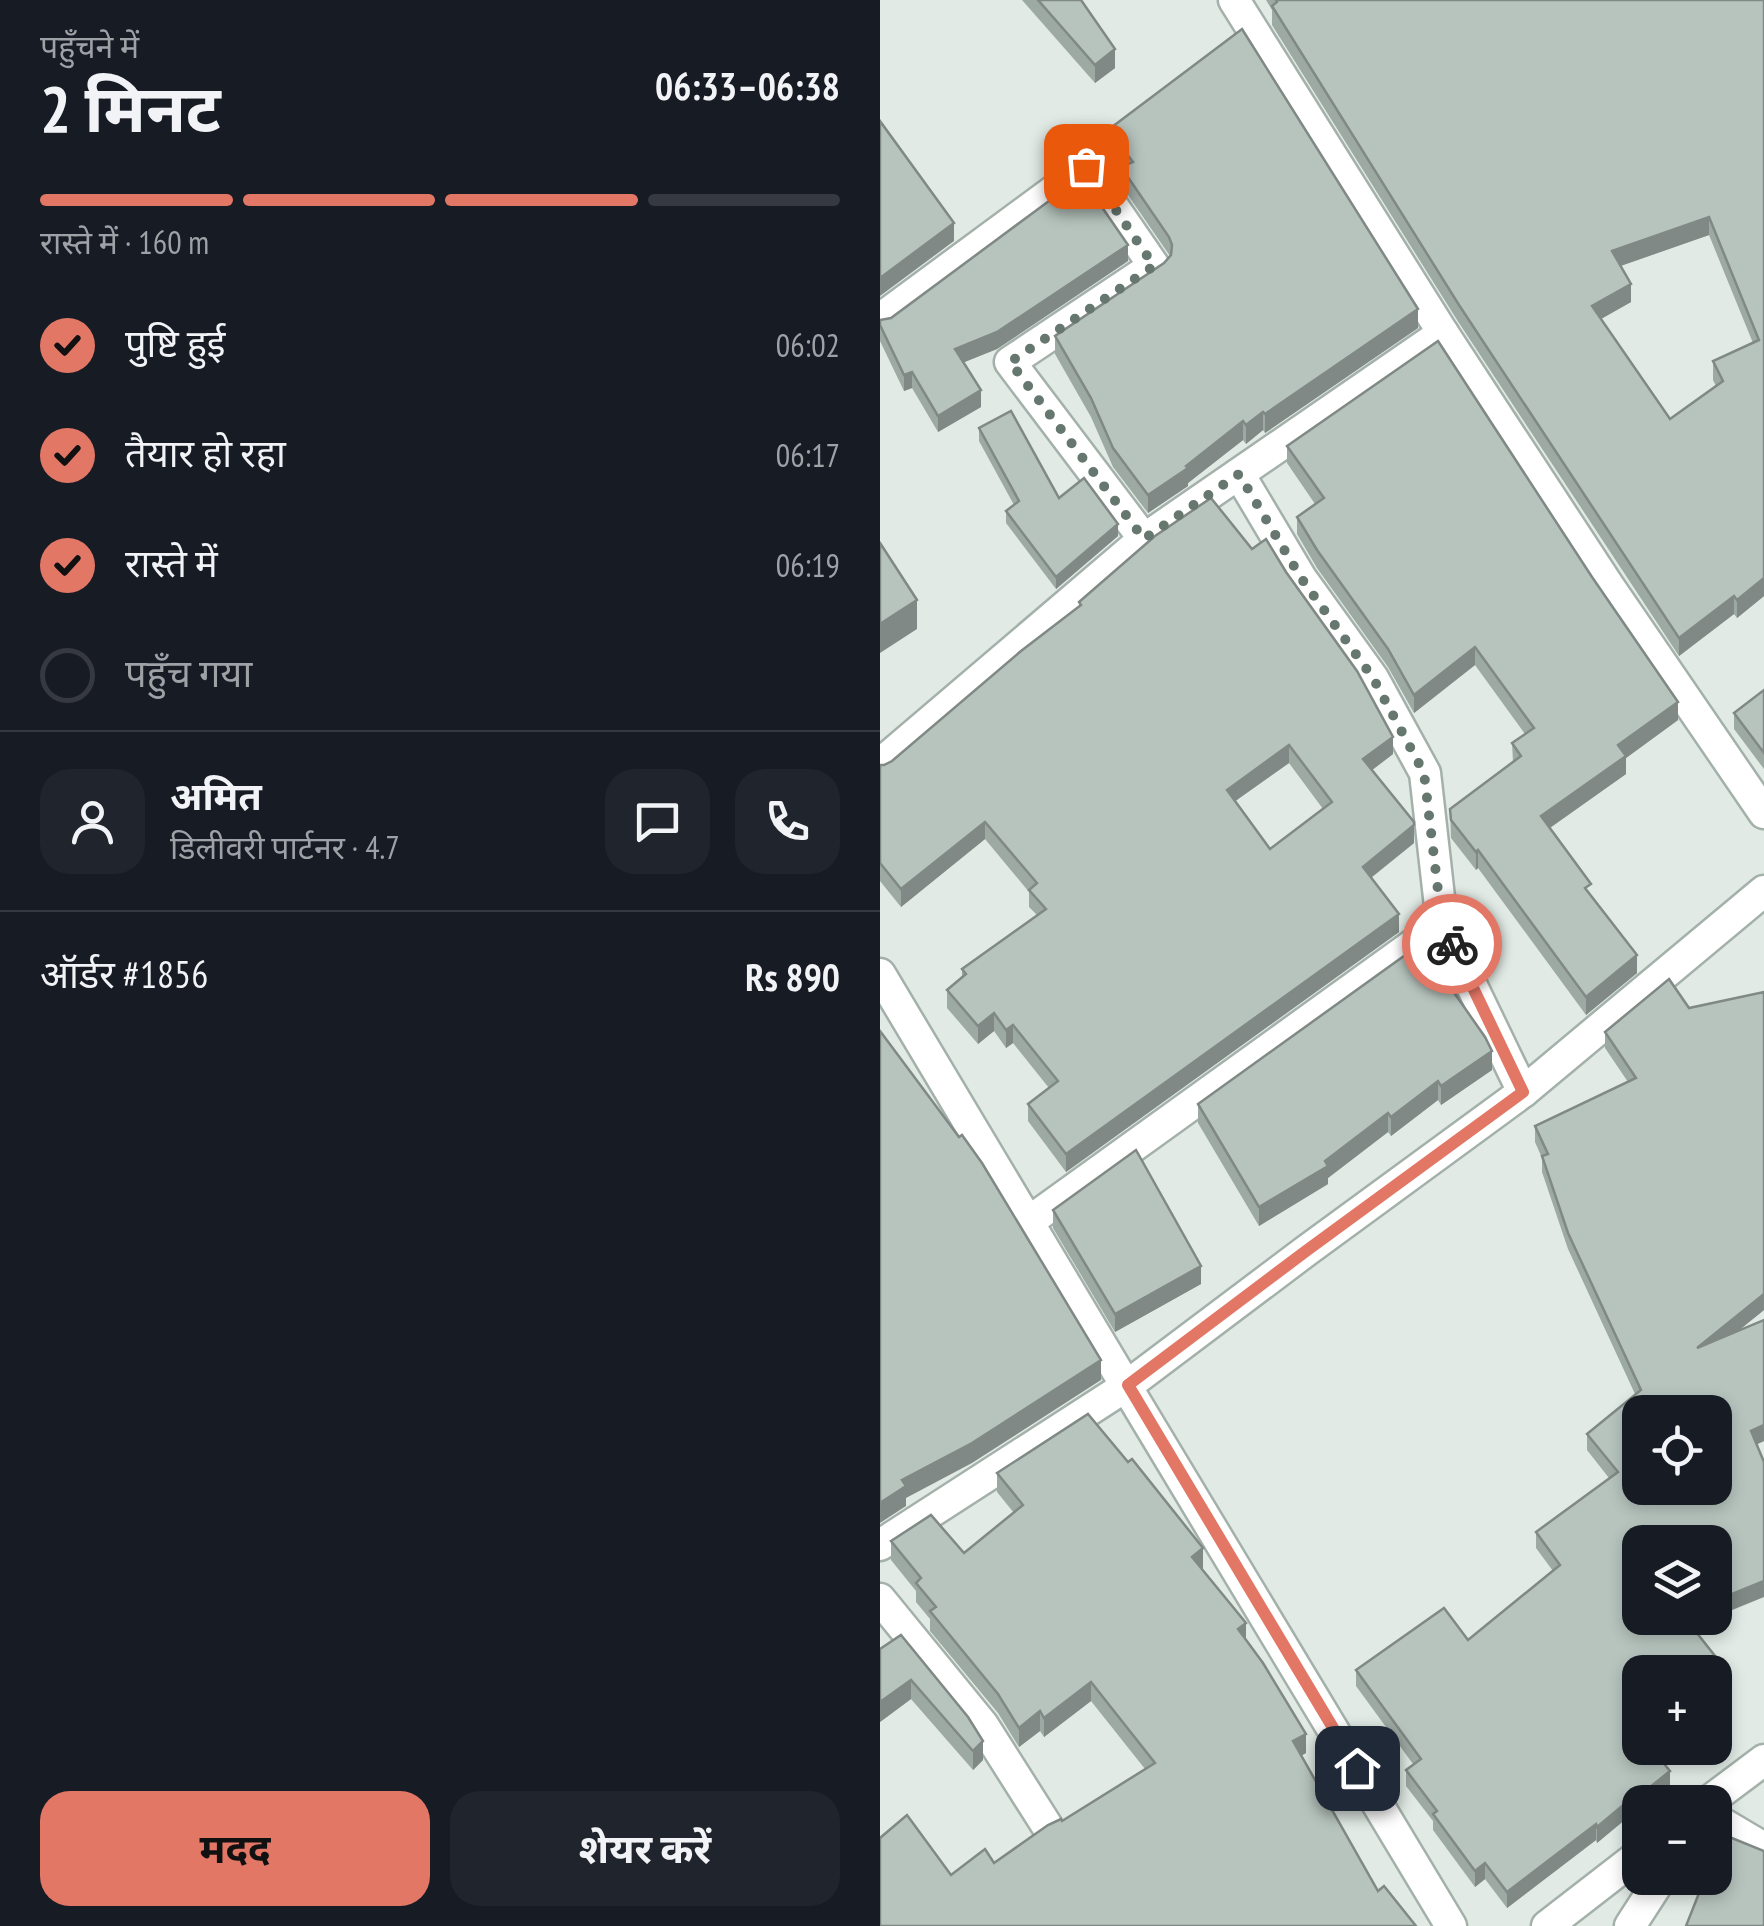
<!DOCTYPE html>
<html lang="hi">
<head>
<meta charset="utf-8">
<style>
	body { margin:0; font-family:"PT Sans Narrow","Noto Sans Devanagari",sans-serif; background:#20242c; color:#f1f3f6; height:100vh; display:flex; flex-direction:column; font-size:38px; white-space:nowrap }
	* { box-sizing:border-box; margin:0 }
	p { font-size:32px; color:#9ea1a6 }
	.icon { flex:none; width:55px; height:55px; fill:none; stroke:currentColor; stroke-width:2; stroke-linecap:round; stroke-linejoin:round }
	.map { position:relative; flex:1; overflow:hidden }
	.panel { display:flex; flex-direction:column; background:#171b24; width:880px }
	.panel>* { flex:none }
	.fabs { position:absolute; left:742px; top:1395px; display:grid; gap:20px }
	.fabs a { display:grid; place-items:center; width:110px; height:110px; border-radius:20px; background:#171b24; box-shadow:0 5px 15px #0003; font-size:50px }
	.pin { position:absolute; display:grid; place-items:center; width:85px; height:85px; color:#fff; margin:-42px; border-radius:20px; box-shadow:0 5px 15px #0006 }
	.courier { position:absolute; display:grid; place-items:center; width:100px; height:100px; margin:-50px; border:8px solid #e37766; border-radius:50%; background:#fff; color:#222; box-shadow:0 2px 12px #0007 }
	.overview em { font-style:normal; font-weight:700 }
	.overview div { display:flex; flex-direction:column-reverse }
	.overview { display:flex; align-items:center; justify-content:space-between; height:170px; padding:0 40px }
	h1 { font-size:65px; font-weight:700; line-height:75px }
	.bar { display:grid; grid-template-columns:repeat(4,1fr); gap:15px 10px; align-content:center; height:120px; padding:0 40px }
	.bar i { height:12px; border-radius:8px; background:#363941 }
	.bar .selected { background:#e37766 }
	.bar p { grid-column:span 4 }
	.line { display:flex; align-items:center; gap:25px; padding:0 40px; border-top:2px solid #363941 }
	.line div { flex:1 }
	.round { display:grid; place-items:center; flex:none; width:105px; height:105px; border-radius:30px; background:#20242c }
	ol { padding:0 40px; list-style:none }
	li { display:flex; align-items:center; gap:30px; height:110px }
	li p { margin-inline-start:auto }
	li .icon { padding:10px; border-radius:50%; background:#e37766; color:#111; stroke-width:4 }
	li:last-child { color:#9ea1a6 }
	li i { width:55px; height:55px; border:5px solid #363941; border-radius:50% }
	.action { display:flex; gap:20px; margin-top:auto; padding:20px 40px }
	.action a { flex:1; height:115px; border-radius:30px; background:#e37766; color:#111; font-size:40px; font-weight:700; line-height:115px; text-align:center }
	.action a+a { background:#20242c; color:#f1f3f6 }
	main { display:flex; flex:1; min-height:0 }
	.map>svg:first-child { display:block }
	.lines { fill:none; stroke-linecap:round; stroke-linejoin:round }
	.minor-casing { stroke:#a4b1ab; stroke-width:35 }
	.minor { stroke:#fff; stroke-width:30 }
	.wall { fill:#9da9a3; fill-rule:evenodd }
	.shaded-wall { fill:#808985 }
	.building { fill:#b7c4be; stroke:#808985; stroke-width:2.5; fill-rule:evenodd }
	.done { stroke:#66776f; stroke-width:10; stroke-dasharray:0 18 }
	.route { stroke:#e37766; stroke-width:12 }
</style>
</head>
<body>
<main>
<section class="panel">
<div class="overview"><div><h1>2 मिनट</h1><p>पहुँचने में</p></div><em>06:33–06:38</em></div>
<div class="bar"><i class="selected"></i><i class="selected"></i><i class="selected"></i><i></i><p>रास्ते में · 160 m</p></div>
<ol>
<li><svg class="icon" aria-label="check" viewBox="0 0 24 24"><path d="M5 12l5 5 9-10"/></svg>पुष्टि हुई<p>06:02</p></li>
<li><svg class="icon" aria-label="check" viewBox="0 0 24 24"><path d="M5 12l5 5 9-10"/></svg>तैयार हो रहा<p>06:17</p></li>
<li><svg class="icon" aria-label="check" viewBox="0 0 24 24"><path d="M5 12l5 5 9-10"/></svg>रास्ते में<p>06:19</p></li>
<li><i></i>पहुँच गया</li>
</ol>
<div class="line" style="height:180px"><a class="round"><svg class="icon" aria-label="person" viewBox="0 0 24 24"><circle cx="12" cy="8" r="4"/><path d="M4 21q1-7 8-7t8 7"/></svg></a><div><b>अमित</b><p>डिलीवरी पार्टनर · 4.7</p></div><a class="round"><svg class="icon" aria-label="chat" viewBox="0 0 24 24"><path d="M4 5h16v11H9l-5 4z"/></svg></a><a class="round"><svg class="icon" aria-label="phone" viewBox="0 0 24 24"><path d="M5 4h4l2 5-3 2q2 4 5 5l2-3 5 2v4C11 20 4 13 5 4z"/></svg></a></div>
<div class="line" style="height:130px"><div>ऑर्डर #1856</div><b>Rs 890</b></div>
<div class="action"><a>मदद</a><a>शेयर करें</a></div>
</section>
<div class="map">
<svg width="884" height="1926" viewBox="0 0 884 1926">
	<rect width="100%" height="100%" fill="#e1eae5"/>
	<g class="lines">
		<g class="minor-casing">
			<g id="minor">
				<polyline points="354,0 563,333 728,585 884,813"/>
				<polyline points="0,319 206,167 274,266 130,362 264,539"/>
				<polyline points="359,474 421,578 493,678 545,773 562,924 643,1092"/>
				<polyline points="0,764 264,539 563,333"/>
				<path d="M0,974C188,1293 381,1608 571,1926"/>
				<polyline points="147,1223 562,924"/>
				<polyline points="0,1545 248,1385 426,1251 643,1092 884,891"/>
				<polyline points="0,1599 103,1725 167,1826"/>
				<polyline points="828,1802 884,1760"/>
				<polyline points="835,1819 884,1848"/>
				<polyline points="667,1926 760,1854"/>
				<polyline points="750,1926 781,1878"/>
			</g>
		</g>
		<use href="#minor" class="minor"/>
	</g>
	<g class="wall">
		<polygon points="142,0 201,0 235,68 215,83"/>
		<path d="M386,0H884V596L857,618L854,614L799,656L579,323L392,25V10ZM829,235L873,343L833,361V380L836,386L790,419L721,319L751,302L740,266Z"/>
		<polygon points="228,130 538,328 385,433 383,430 366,444 363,440 308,483 308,486 268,513 233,467 211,417 175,354 175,336 284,263 290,256 241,185 242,167 228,148"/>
		<polygon points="248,261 117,349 83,362 101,407 58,432 32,388 24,391 0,341 0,320"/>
		<polygon points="99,428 179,498 238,536 176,589 126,523 126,511 134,505 99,441"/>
		<polygon points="407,446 798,720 746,758 746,774 670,828 757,973 706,1015 598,868 596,870 571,838 570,809 633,762 632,743 645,734 595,665 534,713 508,667 437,568 417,534 417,517 435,504 407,463"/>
		<path d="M199,602L513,754L492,770L534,843L491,878L519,932L186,1172L148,1121V1104L169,1088L133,1043L126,1048L114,1031L98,1044L67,1008V990L82,978V969L157,915L149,907V892L105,839L21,907L0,881V765H4L12,761L199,607ZM409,763L443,809L390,849L355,801Z"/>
		<polygon points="884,690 884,769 854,729 854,713"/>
		<polygon points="884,992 884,1310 858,1331 884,1320 884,1441 877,1444 812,1627 839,1677 760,1672 760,1748 790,1787 771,1802 760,1802 760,1811 749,1820 747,1818 717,1843 716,1840 627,1908 605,1879 595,1887 553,1830 553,1821 526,1786 526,1770 533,1764 476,1686 476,1670 588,1640 673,1571 656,1548 656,1532 729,1478 707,1450 707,1434 755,1394 688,1249 662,1172 662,1158 655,1142 655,1126 748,1082 725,1048 725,1032 809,1008"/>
		<polygon points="579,999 612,1070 561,1105 558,1100 511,1136 508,1132 448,1178 448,1184 379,1226 318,1123 318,1104"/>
		<polygon points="173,1210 321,1284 235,1332 173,1228"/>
		<polygon points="117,1473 323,1568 322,1569 366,1639 426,1753 421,1756 498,1891 71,1875 114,1863 265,1769 211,1701 164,1737 160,1731 139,1747 118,1713 50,1631 50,1619 36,1602 36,1591 11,1560 11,1541 84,1553 134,1513 117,1492"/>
		<polygon points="21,1635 103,1760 93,1770 31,1699 0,1722 0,1649"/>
	</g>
	<g class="shaded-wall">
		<polygon points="235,49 235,68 215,83 215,65"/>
		<polygon points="829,217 829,235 732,269 732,251"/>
		<polygon points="74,223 74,241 0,296 0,278"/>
		<polygon points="248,245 248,261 117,349 75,366 75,349"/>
		<polygon points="751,284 751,302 712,324 712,306"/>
		<polygon points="538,309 538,328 385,433 385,414"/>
		<polygon points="32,372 32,388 24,391 24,375"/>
		<polygon points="101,390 101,407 58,432 58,416"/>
		<polygon points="383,412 383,430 366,444 366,425"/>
		<polygon points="363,421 363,440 308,483 308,486 268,513 268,495"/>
		<polygon points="238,524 238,536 176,589 176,577"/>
		<polygon points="884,578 884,596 857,618 857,600"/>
		<polygon points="854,596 854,614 799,656 799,638"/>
		<polygon points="37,600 37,629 0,653 0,624"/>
		<polygon points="595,647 595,665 534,713 534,695"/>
		<polygon points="798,702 798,720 746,758 746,774 661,834 661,816 738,745"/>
		<polygon points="513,737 513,754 483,777 483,759"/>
		<polygon points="409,745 409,763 347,807 347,790"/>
		<polygon points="105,822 105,839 21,907 21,889"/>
		<polygon points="534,825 534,843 483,884 483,867"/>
		<polygon points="598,850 598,868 596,870 596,852"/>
		<polygon points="519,914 519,932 186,1172 186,1154"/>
		<polygon points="757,955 757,973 706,1015 706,997"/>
		<polygon points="114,1013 114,1031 98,1044 98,1026"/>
		<polygon points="133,1025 133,1043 126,1048 126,1030"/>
		<polygon points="612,1051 612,1070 561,1105 561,1086"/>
		<polygon points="558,1081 558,1100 511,1136 511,1117"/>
		<polygon points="508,1113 508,1132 448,1178 448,1184 379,1226 379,1207 445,1161"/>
		<polygon points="321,1266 321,1284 235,1332 235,1314"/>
		<polygon points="884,1294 884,1310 817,1364 817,1348"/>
		<polygon points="221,1360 221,1380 92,1463 26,1498 26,1506 0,1523 0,1503 22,1480"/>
		<polygon points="884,1425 884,1441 871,1447 871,1431"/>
		<polygon points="323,1548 323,1568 312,1576 312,1557"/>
		<polygon points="884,1581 884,1597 835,1617 835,1601"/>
		<polygon points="803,1618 835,1618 803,1631"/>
		<polygon points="366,1623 366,1642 358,1629"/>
		<polygon points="839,1661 839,1677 835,1680 835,1672 824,1672"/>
		<polygon points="31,1680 31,1699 0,1722 0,1702"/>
		<polygon points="211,1682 211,1701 164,1737 164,1718"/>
		<polygon points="160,1711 160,1731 139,1747 139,1728"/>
		<polygon points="426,1734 426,1753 413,1760 413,1741"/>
		<polygon points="103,1741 103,1760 93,1770 93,1751"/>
		<polygon points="790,1771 790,1787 771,1802 760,1802 760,1811 749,1820 749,1804"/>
		<polygon points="747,1802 747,1818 717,1843 717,1827"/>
		<polygon points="716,1824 716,1840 627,1908 627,1892"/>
		<polygon points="605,1863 605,1879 595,1887 595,1871"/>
	</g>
	<g class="building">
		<polygon points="158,0 201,0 235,49 215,65"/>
		<path d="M396,0H884V578L857,600L854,596L799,638L579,305L392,6L397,2ZM829,217L879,340L833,361L843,381L790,419L712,306L751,284L732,251Z"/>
		<polygon points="362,29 538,309 385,414 383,412 366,425 363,421 306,466 308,468 268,495 233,448 211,398 175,336 284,263 291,255 292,245 289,237 241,167 253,162 228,130"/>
		<polygon points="0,121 74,223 0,278"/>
		<polygon points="206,184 248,245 117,332 75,349 101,390 58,416 32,372 24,375 0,325 0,320 11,318 177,195"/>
		<polygon points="558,341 712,577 798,702 738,745 746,756 661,816 711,884 705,888 757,955 706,997 598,850 596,852 571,820 570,809 641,756 632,743 654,728 595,647 534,695 508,649 437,550 417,517 444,498 407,446"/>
		<polygon points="131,411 179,498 204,478 238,524 176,577 126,511 139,501 99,428"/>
		<path d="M331,498L372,549L386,539L406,572L477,671L513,737L483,759L534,822V825L483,867L519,914L186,1154L148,1104L178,1081L133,1025L126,1030L114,1013L98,1026L67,990L86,974L82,969L166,909L149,890L157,883L105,822L21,889L0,863V765H4L12,761L141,651L201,605L199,602L275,536ZM409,745L452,802L390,849L347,790Z"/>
		<polygon points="0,543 37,600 0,624"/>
		<polygon points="884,690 884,753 854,713"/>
		<polygon points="542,943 579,991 575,994 605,1037 612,1051 561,1086 558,1081 511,1117 508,1113 445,1161 448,1166 379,1207 318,1104"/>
		<path d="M789,979L809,1008L884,992V1294L817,1348L884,1320V1425L871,1431L884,1462V1581L835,1601V1542H760V1618H805L839,1661L824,1672H760V1723L755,1727L760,1734V1748H771L790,1771L749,1804L747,1802L717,1827L716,1824L627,1892L605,1863L595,1871L553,1814L557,1811L526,1770L541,1759L476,1670L564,1608L588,1640L680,1565L656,1532L738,1472L707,1434L761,1390L688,1233L662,1156L668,1154L655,1126L756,1078L725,1032ZM760,1412H835V1488H760Z"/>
		<polygon points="0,1031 79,1137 82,1135 102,1163 221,1360 92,1443 22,1480 26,1486 0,1503"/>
		<polygon points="256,1150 321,1266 235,1314 173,1210"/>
		<polygon points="208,1414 248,1462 252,1459 323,1548 312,1557 366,1623 358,1629 383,1663 426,1734 413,1741 498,1891 504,1886 536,1926 0,1926 0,1838 27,1815 71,1875 105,1849 114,1863 168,1825 181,1819 182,1821 275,1763 211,1682 164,1718 160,1711 139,1728 118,1694 50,1611 56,1607 36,1583 41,1578 11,1541 51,1515 84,1553 143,1505 117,1473"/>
		<polygon points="21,1635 88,1717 103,1741 93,1751 31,1680 0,1702 0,1649"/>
		<polygon points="842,1834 884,1851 884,1926 806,1926 825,1878 835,1878 835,1851"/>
	</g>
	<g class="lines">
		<polyline class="done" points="206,166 274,266 130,362 264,539 359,474 421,578 493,678 544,773 562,924 572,944"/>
		<polyline class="route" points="477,1768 248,1385 426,1251 643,1092 572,944"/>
	</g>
</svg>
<div class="fabs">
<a><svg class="icon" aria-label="locate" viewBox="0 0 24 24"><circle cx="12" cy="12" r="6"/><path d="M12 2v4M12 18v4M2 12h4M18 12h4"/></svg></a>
<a><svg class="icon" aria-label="layers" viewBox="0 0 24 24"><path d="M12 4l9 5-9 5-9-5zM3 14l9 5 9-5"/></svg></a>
<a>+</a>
<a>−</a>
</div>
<div class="pin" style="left:206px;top:166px;background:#ea580c"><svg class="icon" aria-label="bag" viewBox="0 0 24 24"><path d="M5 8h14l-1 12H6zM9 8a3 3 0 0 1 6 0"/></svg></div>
<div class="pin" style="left:477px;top:1768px;background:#1f2937"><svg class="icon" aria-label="home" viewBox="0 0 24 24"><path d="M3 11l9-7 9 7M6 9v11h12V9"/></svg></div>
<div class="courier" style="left:572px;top:944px"><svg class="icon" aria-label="bike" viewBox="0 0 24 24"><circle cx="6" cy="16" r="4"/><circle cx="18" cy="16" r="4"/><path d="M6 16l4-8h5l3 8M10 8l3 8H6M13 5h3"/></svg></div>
</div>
</main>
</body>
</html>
